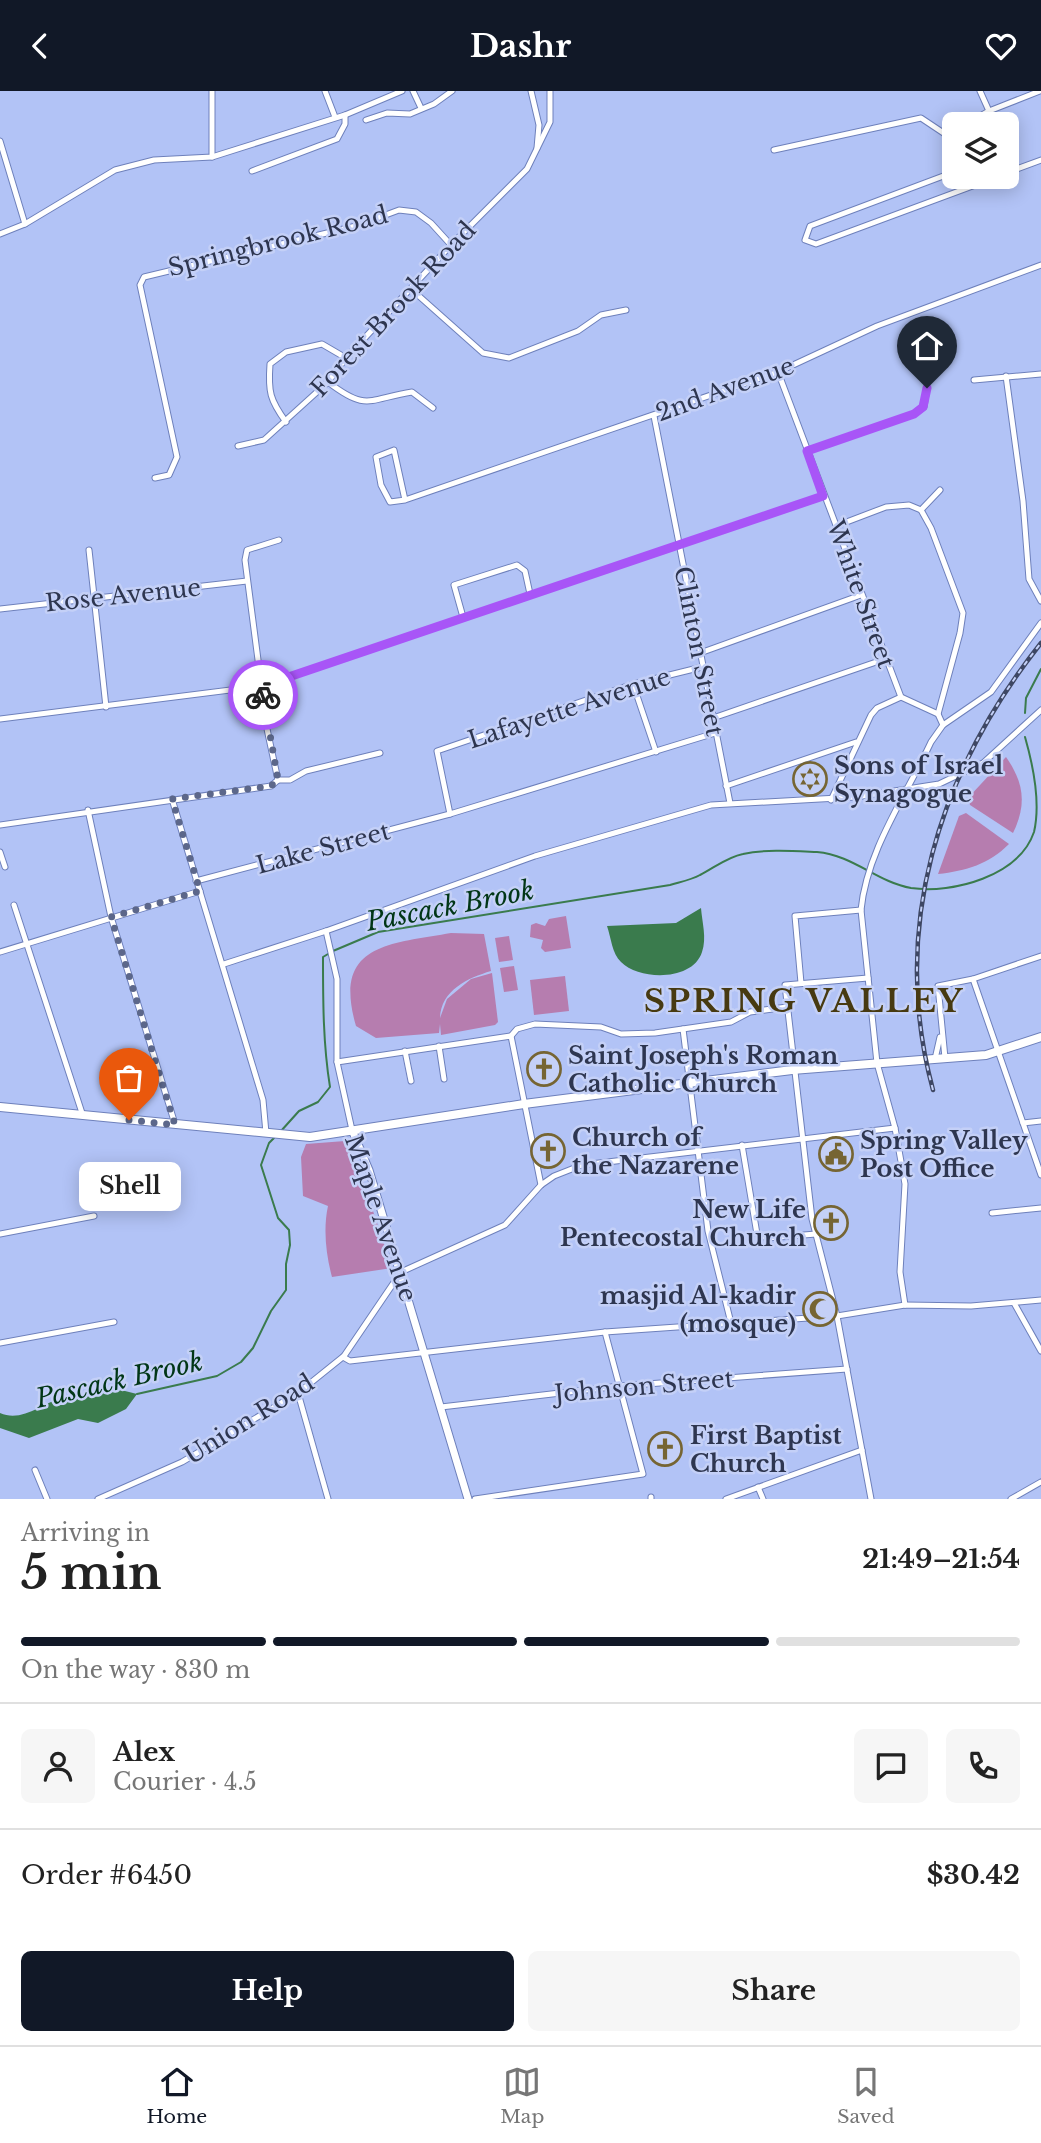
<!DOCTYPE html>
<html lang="en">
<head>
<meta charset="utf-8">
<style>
	body { margin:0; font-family:"Libre Baskerville",serif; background:#f6f6f6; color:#222; height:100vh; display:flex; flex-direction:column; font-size:26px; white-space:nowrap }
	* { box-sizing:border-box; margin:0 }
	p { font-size:23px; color:#767676 }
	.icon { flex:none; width:38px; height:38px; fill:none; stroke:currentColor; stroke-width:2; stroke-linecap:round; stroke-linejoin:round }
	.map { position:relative; height:1408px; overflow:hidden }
	.details { display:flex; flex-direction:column; background:#fff; flex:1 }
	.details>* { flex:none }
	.buttons { position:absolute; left:942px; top:21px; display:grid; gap:14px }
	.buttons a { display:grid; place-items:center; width:77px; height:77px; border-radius:10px; background:#fff; box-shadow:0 4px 18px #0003; font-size:35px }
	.pin { position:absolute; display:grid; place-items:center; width:60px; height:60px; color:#fff; margin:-72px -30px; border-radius:50% 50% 50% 0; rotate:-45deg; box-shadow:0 0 7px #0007 }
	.pin .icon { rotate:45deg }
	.courier { position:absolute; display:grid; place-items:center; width:70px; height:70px; margin:-35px; border:5px solid #a855f7; border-radius:50%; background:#fff; color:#222; box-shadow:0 2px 9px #0007 }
	.bubble { position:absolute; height:49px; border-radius:10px; background:#fff; box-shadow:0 4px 18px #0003; font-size:23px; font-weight:800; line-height:49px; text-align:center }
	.summary em { font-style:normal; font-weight:800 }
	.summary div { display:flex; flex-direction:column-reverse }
	.summary { display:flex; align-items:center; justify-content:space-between; height:119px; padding:0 21px }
	h1 { font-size:46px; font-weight:800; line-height:52px }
	.bar { display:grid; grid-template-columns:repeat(4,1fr); gap:10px 7px; align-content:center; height:84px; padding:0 21px }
	.bar i { height:9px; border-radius:5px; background:#e0e0e0 }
	.bar .current { background:#111827 }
	.bar p { grid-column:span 4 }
	.line { display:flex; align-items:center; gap:18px; padding:0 21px; border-top:2px solid #e0e0e0 }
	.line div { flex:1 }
	.round { display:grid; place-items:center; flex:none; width:74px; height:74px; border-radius:10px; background:#f6f6f6 }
	.primary-button { display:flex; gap:14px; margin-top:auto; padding:14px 21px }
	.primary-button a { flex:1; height:80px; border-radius:10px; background:#111827; color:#fff; font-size:28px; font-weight:800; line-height:80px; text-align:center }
	.primary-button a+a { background:#f6f6f6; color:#222 }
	header { display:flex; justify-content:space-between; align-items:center; height:91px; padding:0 21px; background:#111827; color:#fff; font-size:32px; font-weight:800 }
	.dock { display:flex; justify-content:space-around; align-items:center; height:98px; border-top:2px solid #e0e0e0; background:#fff; font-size:19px; color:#767676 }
	.dock a { display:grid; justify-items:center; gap:4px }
	.dock .current { color:#111827 }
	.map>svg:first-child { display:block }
	.green { fill:#b67daf }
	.water { fill:#3a7b4d }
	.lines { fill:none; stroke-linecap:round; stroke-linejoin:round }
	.stream { stroke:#3a7b4d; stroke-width:2 }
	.minor-casing { stroke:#6e80bb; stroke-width:7 }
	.tertiary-casing { stroke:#6e80bb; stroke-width:9 }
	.secondary-casing { stroke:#6e80bb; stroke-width:10 }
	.minor { stroke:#fff; stroke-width:5 }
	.tertiary { stroke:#fff; stroke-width:7 }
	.secondary { stroke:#fff; stroke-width:8 }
	.rail-casing { stroke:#3e4764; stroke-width:4.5 }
	.rail { stroke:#c4d0f7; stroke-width:2; stroke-dasharray:5; stroke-linecap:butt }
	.done { stroke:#5c678a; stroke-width:7; stroke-dasharray:0 12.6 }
	.route { stroke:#a855f7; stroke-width:9 }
	.labels { text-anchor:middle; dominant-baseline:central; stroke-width:5; stroke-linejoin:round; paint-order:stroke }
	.street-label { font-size:24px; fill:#2e3650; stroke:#c4d0f7 }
	.poi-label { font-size:24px; font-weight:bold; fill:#2e3650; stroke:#c4d0f7; text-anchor:start }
	.water-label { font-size:26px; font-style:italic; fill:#013616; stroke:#c4d0f7 }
	.district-label { font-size:32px; font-weight:bold; letter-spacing:2px; fill:#473a11; stroke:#c4d0f7 }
</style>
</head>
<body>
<header><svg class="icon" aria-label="back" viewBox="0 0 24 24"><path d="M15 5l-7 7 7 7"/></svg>Dashr<svg class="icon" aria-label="heart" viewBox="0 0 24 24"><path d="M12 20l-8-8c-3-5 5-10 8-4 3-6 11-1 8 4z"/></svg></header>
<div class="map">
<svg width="1041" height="1408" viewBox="0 0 1041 1408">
	<rect width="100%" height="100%" fill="#b2c3f6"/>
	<g class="green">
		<path d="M1006,666C1024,692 1027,713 1013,742L970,714L968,707Z"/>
		<path d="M966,722L1009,753C989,773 966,780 938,783L959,725Z"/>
		<polygon points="566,825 571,857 545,861 541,857 543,849 530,846 531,834 536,832 545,835 549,828"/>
		<path d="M451,842L484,843L491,880C468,887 441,899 440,927L447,908L471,888L492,882L498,931L495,934L441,944L440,933L439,942L376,947L356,935C332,853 389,853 451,842Z"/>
		<polygon points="509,845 513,869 499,871 495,847"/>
		<polygon points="514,875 518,899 504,901 500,877"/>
		<polygon points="565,885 569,920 534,924 530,889"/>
		<path d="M345,1050L357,1072L392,1177L332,1186C326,1164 323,1138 328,1115L303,1105L301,1066L306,1053Z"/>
	</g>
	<g class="water">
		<path d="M701,817C702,831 707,847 702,861C693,890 640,890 621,871C612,863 611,846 607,835L676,832Z"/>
		<path d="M121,1299L137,1303L126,1318L98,1332L78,1328L29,1347L0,1337V1322C22,1332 42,1312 62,1307C72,1304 84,1302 95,1300C105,1299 110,1304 121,1299Z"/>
	</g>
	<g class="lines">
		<g class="stream">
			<polyline points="1025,622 1026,607 1041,578"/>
			<path d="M333,860L378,841L670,794C680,791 691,789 700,784C714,777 727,766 743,763C766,758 794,760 817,761C853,764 877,791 911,797C953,803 1019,785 1034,741C1041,711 1033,674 1025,646"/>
			<path d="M281,1040L299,1020L318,1011L330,996C323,953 323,909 323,866L328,863"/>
			<polyline points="137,1303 217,1285 241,1271 253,1257 271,1220 286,1199 286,1173 290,1154 289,1139 278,1127 261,1074 269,1052 274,1047"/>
		</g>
		<g class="minor-casing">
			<g id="minor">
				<polyline points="212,0 212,66"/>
				<polyline points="325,0 335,26"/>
				<polyline points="413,0 421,17"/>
				<polyline points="531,0 539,34 537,57"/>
				<polyline points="980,0 989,20"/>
				<polyline points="366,29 387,22 410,23 434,13 452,0"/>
				<polyline points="966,33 989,20 1040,0"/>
				<polyline points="0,50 25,133"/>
				<polyline points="774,59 921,27 954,49"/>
				<polyline points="252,80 337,48 345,33 345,24"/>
				<polyline points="954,81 810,135 805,149 816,153 997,86"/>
				<polyline points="1006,82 1041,69"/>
				<polyline points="0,143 25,133 115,79 154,69 212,66 345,24 402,0"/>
				<polyline points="411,198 483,262 509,267 578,240 601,224 626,219"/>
				<polyline points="778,281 901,606"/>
				<polyline points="1006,285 1023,410 1029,488 1041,510"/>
				<polyline points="974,289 1041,283"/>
				<path d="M328,291C367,321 368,308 412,301L433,317"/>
				<polyline points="654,325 730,712"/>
				<path d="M286,331C270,309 268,301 270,273L286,261L322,253L346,267"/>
				<polyline points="238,355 264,349 328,291 346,267 451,154 527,78 550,31 550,0"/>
				<polyline points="807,360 914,323 924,316 927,297"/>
				<polyline points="155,387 169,384 177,366 140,194 144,186 356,135 399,119 416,121 431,132 451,154"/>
				<polyline points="405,409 394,359 376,366 381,394 390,411 405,409 778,281 877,235 1041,174"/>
				<polyline points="921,419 940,399"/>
				<polyline points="836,435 886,416 909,414 921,419 931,437 963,522 960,542 938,623"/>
				<polyline points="89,459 106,616"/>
				<polyline points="0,518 247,490"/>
				<polyline points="463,526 454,494 517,474 525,480 530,503"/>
				<polyline points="700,562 861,504"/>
				<polyline points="633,593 656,661"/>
				<polyline points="713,627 885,568"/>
				<polyline points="0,628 262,595 823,405"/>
				<polyline points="278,689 267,638 245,469 247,459 279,449"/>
				<polyline points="278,689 290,689 306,680 380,662"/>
				<polyline points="726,695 856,651"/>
				<polyline points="172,708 263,1009 266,1042"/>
				<polyline points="831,709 871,624 877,617 901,606 938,623 943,634"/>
				<polyline points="88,719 111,826 175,1033"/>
				<polyline points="450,723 437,660 633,593 702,576"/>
				<polyline points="0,734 271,695 278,689"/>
				<polyline points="0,761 5,776"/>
				<polyline points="196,790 450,723 715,642"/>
				<polyline points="14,814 83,1025"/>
				<polyline points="326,840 337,888 337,971 352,1039"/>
				<polyline points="0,861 200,800"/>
				<polyline points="224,873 326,840 535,765 711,714 856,706 939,693 983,672 1041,619"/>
				<polyline points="868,887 785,894 812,1128 837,1225 871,1408"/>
				<polyline points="973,888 1041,1084"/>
				<polyline points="801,892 795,825 861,819"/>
				<polyline points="683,938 708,1140 731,1232"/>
				<polyline points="511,945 517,938 535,933 601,936 621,943 655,942 731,931 750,921 787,916"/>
				<polyline points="511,945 541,1094"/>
				<polyline points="439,955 444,988"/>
				<polyline points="405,960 411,990"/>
				<polyline points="945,967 938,895 973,888 1041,865"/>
				<polyline points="935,968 940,946"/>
				<polyline points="337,971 511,945"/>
				<polyline points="1023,1032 1041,1030"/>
				<polyline points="742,1054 757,1143 767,1147 816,1143"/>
				<polyline points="992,1122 1041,1117"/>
				<polyline points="0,1143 94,1125"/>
				<polyline points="1014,1212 1041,1260"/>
				<path d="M905,1214L900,1181L905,1093L895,1037L877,972L861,819C867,759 906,705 931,651L943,634L991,601L1041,532"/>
				<polyline points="0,1252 114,1231"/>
				<polyline points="343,1266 350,1270 605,1241 837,1225 905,1214 971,1215 1041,1209"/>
				<polyline points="298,1302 328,1408"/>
				<polyline points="441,1316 620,1295 847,1278"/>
				<polyline points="35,1379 47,1408"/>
				<polyline points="758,1396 763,1408"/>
				<polyline points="651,1406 651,1408"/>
				<polyline points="98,1408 182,1371 298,1302 344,1265 401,1181 505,1134 541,1094 554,1085 582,1074 895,1037"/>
				<polyline points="475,1408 643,1383 605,1241"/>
				<polyline points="726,1408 862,1359"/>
				<polyline points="1011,1408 1041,1391"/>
			</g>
		</g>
		<g class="tertiary-casing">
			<polyline id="tertiary" points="352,1039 369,1079 468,1408"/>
		</g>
		<g class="secondary-casing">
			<polyline id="secondary" points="0,1016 310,1046 524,1013 792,979 986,964 1041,946"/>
		</g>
		<use href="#minor" class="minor"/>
		<use href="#tertiary" class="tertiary"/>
		<use href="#secondary" class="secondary"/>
		<g class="rail-casing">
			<path id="rail" d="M933,999C889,836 939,681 1041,552"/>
		</g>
		<use href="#rail" class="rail"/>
	</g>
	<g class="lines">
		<polyline class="done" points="129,1029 175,1034 111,826 200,800 172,708 271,695 278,689 263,604"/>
		<polyline class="route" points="263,604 262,595 823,405 807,360 914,323 923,316 927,297"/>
	</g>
	<defs>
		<g id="synagogue-ring" transform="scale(1.75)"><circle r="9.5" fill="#c4d0f7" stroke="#766533" stroke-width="1.5"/><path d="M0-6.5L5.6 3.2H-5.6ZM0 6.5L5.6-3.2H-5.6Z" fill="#766533"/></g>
		<g id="church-ring" transform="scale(1.75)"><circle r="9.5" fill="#c4d0f7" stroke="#766533" stroke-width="1.5"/><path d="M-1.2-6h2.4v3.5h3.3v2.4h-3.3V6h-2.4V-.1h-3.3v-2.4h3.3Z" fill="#766533"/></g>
		<g id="civic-ring" transform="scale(1.75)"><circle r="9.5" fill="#c4d0f7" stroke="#766533" stroke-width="1.5"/><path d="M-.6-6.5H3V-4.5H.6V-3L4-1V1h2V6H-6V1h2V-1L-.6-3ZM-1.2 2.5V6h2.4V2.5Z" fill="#766533"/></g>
		<g id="mosque-ring" transform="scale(1.75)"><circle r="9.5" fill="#c4d0f7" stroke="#766533" stroke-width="1.5"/><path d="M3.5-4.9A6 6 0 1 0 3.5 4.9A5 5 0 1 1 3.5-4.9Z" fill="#766533"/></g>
	</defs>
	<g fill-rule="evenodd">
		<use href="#synagogue-ring" x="810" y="688"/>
		<use href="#church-ring" x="544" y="978"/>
		<use href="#church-ring" x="548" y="1060"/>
		<use href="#civic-ring" x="836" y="1063"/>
		<use href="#church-ring" x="831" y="1132"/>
		<use href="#mosque-ring" x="820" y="1218"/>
		<use href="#church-ring" x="665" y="1358"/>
	</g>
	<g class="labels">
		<g class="street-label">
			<text transform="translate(278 150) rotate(-14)">Springbrook Road</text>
			<text transform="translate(393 218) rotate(-47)">Forest Brook Road</text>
			<text transform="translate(725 298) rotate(-20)">2nd Avenue</text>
			<text transform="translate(861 503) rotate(70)">White Street</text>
			<text transform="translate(123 504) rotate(-6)">Rose Avenue</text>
			<text transform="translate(699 560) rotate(79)">Clinton Street</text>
			<text transform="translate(569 617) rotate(-18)">Lafayette Avenue</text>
			<text transform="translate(323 757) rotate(-15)">Lake Street</text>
			<text transform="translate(381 1127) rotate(71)">Maple Avenue</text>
			<text transform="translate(644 1295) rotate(-5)">Johnson Street</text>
			<text transform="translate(249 1328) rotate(-32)">Union Road</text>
		</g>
		<g class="poi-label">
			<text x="834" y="674">Sons of Israel<tspan x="834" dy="28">Synagogue</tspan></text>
			<text x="568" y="964">Saint Joseph's Roman<tspan x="568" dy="28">Catholic Church</tspan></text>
			<text x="572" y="1046">Church of<tspan x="572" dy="28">the Nazarene</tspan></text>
			<text x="860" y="1049">Spring Valley<tspan x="860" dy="28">Post Office</tspan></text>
			<text x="806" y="1118" text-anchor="end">New Life<tspan x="806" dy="28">Pentecostal Church</tspan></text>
			<text x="796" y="1204" text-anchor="end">masjid Al-kadir<tspan x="796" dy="28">(mosque)</tspan></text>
			<text x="690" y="1344">First Baptist<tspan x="690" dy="28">Church</tspan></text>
		</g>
		<g class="water-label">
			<text transform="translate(450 815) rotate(-11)">Pascack Brook</text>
			<text transform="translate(119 1289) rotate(-13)">Pascack Brook</text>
		</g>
		<g class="district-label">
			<text x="804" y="910">SPRING VALLEY</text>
		</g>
	</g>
</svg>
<div class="buttons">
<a><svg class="icon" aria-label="layers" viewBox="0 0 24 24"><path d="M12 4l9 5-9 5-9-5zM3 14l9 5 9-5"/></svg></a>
</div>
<div class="pin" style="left:129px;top:1029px;background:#ea580c"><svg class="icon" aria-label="bag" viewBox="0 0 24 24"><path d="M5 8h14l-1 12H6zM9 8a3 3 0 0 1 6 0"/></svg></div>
<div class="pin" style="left:927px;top:297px;background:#1f2937"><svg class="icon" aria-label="home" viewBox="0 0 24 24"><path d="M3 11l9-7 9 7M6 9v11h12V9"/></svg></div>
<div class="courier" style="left:263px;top:604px"><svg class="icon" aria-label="bike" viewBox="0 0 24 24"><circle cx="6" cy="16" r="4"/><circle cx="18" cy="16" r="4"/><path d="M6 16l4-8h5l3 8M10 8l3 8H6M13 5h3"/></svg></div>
<div class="bubble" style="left:79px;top:1071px;width:102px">Shell</div>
</div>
<section class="details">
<div class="summary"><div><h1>5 min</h1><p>Arriving in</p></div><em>21:49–21:54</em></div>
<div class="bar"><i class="current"></i><i class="current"></i><i class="current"></i><i></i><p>On the way · 830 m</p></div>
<div class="line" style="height:126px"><a class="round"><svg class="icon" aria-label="person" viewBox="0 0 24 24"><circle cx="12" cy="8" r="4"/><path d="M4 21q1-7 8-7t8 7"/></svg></a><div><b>Alex</b><p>Courier · 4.5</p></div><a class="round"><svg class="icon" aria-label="chat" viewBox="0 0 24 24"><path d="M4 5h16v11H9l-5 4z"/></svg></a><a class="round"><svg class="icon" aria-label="phone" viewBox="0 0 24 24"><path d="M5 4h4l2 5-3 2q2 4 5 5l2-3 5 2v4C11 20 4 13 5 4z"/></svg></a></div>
<div class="line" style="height:91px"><div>Order #6450</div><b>$30.42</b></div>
<div class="primary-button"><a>Help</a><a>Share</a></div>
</section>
<nav class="dock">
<a class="current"><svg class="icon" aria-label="home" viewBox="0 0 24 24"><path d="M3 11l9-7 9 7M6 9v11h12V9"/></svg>Home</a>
<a><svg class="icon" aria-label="map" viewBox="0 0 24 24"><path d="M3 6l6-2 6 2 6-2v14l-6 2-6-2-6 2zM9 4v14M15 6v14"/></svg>Map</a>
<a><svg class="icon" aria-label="saved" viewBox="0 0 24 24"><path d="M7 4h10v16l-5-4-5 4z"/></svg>Saved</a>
</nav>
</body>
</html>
